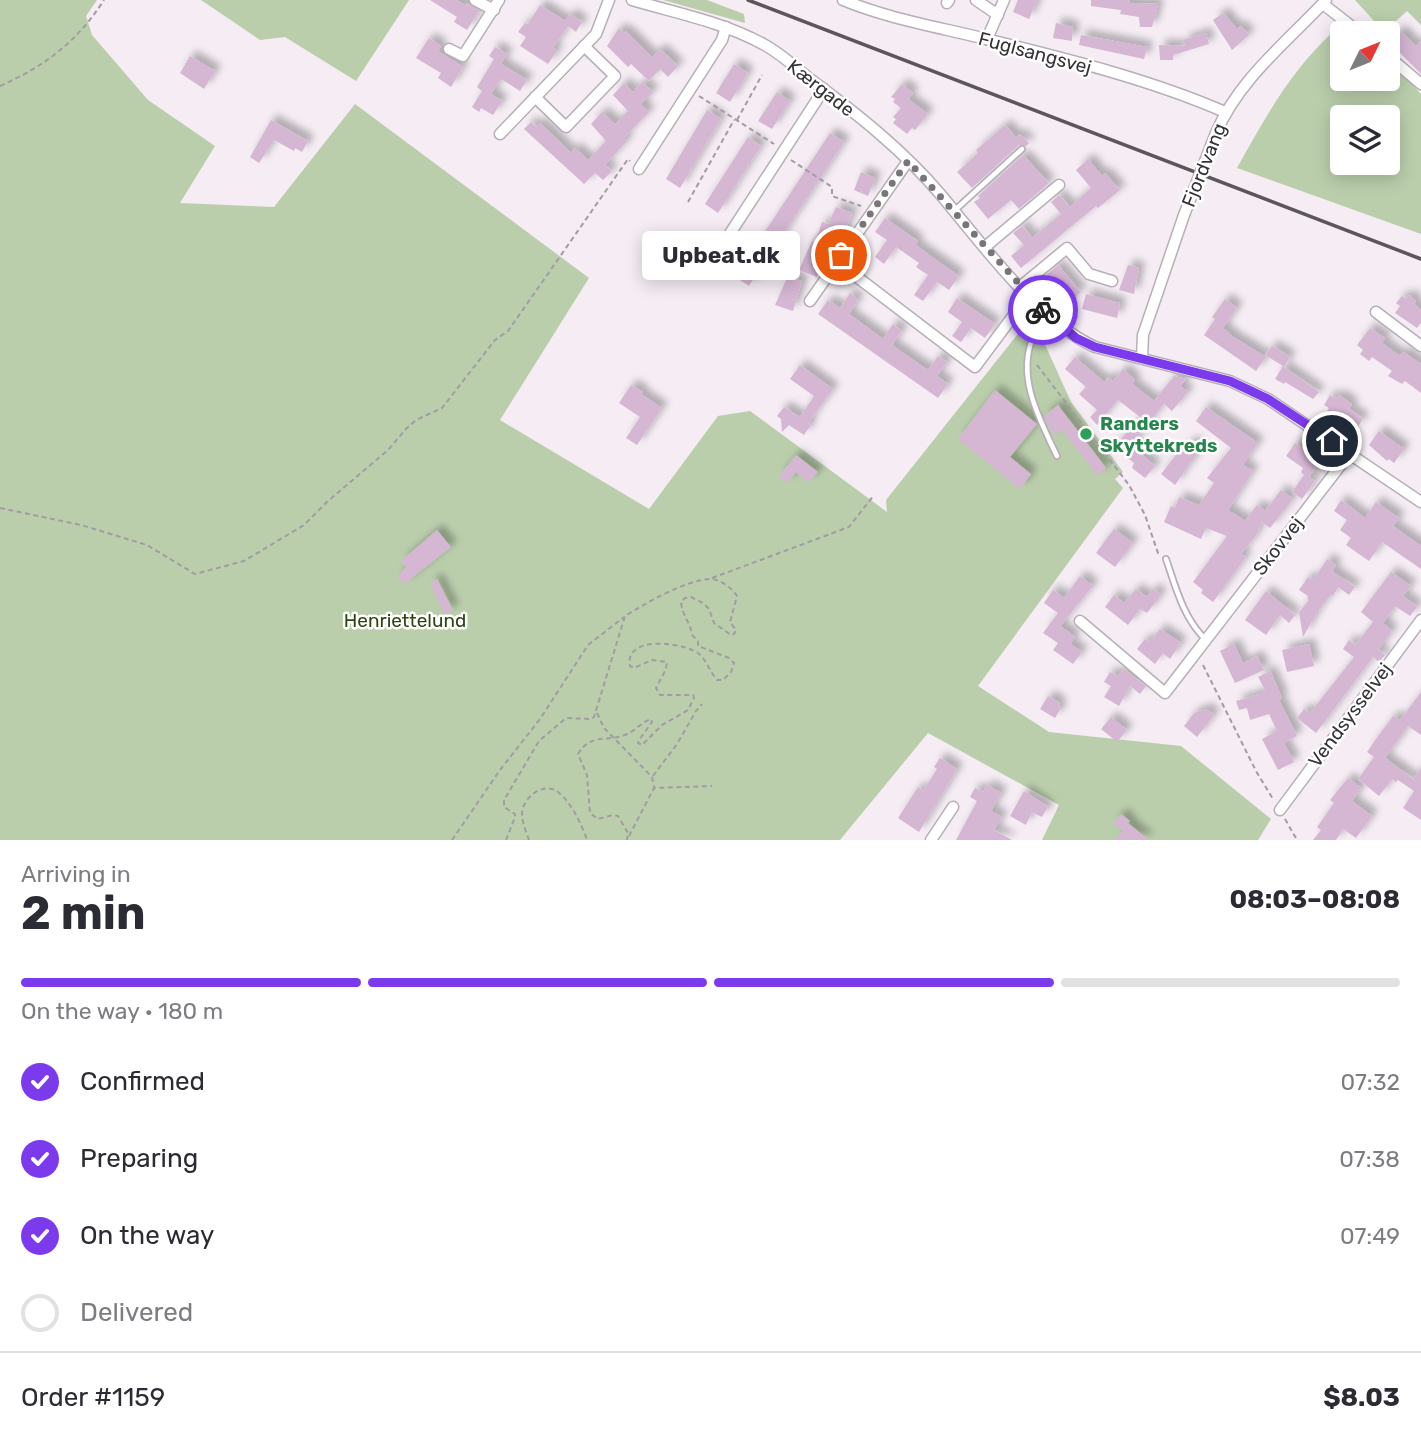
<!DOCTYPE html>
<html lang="en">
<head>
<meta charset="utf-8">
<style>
	body { margin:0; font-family:Rubik,sans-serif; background:#f2f2f3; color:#2b2b33; height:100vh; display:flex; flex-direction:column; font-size:26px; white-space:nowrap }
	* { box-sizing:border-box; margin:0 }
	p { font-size:23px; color:#7c7c81 }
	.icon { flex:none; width:38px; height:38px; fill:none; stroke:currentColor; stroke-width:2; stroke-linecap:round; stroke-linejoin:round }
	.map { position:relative; height:840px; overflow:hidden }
	.panel { display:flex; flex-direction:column; background:#fff; flex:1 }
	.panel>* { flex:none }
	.needle { width:46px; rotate:47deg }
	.fabs { position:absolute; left:1330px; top:21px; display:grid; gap:14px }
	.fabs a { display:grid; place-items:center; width:70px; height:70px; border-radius:7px; background:#fff; box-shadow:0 4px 18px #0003; font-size:35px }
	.pin { position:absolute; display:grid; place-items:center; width:60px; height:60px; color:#fff; margin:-30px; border:4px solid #fff; border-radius:50%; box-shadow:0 2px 7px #0007 }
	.courier { position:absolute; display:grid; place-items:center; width:70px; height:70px; margin:-35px; border:5px solid #7c3aed; border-radius:50%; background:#fff; color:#222; box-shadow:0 2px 9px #0007 }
	.bubble { position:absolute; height:49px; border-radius:7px; background:#fff; box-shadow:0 4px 18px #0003; font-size:23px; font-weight:700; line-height:49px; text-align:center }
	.overview em { font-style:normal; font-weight:700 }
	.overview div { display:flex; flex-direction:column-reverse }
	.overview { display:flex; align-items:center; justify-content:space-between; height:119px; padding:0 21px }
	h1 { font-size:46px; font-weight:700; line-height:52px }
	.bar { display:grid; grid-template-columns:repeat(4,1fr); gap:10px 7px; align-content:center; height:84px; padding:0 21px }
	.bar i { height:9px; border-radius:5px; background:#e1e1e2 }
	.bar .selected { background:#7c3aed }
	.bar p { grid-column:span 4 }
	.line { display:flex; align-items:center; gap:18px; padding:0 21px; border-top:2px solid #e1e1e2 }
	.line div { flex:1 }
	ol { padding:0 21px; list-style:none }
	li { display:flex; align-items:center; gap:21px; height:77px }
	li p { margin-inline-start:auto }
	li .icon { padding:7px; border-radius:50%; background:#7c3aed; color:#fff; stroke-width:4 }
	li:last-child { color:#7c7c81 }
	li i { width:38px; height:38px; border:4px solid #e1e1e2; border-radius:50% }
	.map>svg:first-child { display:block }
	.green { fill:#baceac; fill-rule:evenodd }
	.building { fill:#d5b6d3; filter:url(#shadow) }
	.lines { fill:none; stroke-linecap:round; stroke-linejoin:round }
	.lane-casing { stroke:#b7afb7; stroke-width:8 }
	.street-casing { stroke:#b7afb7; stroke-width:13 }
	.path { stroke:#a29ca2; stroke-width:2; stroke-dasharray:5 3.5; stroke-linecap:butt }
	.lane { stroke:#fff; stroke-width:4.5 }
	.street { stroke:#fff; stroke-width:10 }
	.rail { stroke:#5a565a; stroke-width:3.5 }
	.street-bridge-casing { stroke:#b7afb7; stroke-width:13; stroke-linecap:butt }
	.street-bridge { stroke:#fff; stroke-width:10 }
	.done { stroke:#797478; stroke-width:7; stroke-dasharray:0 12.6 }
	.route { stroke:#7c3aed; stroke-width:9 }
	.leisure-dot { fill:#2e9e5b; stroke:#fff; stroke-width:2.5 }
	.labels { text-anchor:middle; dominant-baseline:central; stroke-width:5; stroke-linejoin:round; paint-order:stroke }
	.street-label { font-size:19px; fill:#363336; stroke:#fff }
	.leisure-label { font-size:19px; font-weight:bold; fill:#27864d; stroke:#fff; text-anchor:start }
	.park-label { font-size:19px; fill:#2b4411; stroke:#fff }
</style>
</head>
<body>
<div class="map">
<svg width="1421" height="840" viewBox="0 0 1421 840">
	<defs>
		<filter id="shadow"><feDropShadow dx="6" dy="-6" stdDeviation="3.5" flood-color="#0004"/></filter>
	</defs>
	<rect width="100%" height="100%" fill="#f5ecf4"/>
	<g class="green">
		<polygon points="0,0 97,0 86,16 92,35 148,100 215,146 180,203 274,207 355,104 589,278 500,420 649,509 718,416 750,411 887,512 886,500 1025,325 1042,338 1071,402 1123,472 1115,479 1123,488 978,686 1049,732 1181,746 1271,819 1258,840 1042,840 1059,805 928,733 840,840 0,840"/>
		<polygon points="201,0 409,0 356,81 285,37 260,40"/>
		<polygon points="663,0 707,0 744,14 745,23"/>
		<polygon points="1355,0 1421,0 1421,25 1407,11 1384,32"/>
		<path d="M1336,29L1342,34V79H1388V65L1405,77L1421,94V234L1237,168C1267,115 1290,71 1336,29ZM1342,117H1388V163H1342Z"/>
	</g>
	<g class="building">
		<polygon points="430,0 456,0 465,5 467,3 479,11 467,30 454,22 457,17"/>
		<polygon points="1018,0 1037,0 1029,19 1013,12"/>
		<polygon points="1091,0 1130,0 1130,3 1158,4 1152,27 1140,27 1139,17 1120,14 1121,10 1091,6"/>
		<polygon points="540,5 565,21 570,14 582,22 576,32 568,26 553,48 557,51 548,64 520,46 526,37 518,32 525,23 528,24"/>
		<polygon points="1223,13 1237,29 1241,26 1249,35 1232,50 1213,20"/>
		<polygon points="1056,23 1073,27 1072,41 1053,38"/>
		<polygon points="619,28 624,33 626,31 652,57 660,49 678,66 668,77 660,69 649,81 631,64 628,67 607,46"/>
		<polygon points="1400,31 1416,46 1421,41 1421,74 1389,42"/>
		<polygon points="1206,33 1209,44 1173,55 1173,60 1160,60 1159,45 1185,46 1183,40"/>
		<polygon points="1081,35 1147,47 1144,59 1079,45"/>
		<polygon points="429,38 441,46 438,51 463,67 451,87 438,78 441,73 416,58"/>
		<polygon points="495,47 507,54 501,64 527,80 520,91 501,79 491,94 502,101 493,115 481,108 479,112 472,107 482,91 477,87 494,59 489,56"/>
		<polygon points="190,56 215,71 204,89 180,73"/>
		<polygon points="734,64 748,73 730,102 716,93"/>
		<polygon points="642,82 653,92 641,104 649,112 624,138 627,141 605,165 612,171 603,180 595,173 584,184 524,129 531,122 536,127 540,123 571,153 575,148 588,160 606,141 591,124 602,112 615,124 628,111 613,95 624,83 633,92"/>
		<polygon points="902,84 913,93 908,99 928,114 915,130 912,128 907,134 893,123 896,119 893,117 901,108 893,102 895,99 891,97"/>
		<polygon points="777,92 790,101 772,129 758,121"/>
		<polygon points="707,110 721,119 680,188 666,179"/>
		<polygon points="271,120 308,141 302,152 295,148 294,151 274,140 259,163 250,157"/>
		<polygon points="1005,125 1016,137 1020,134 1029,143 1026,146 1019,145 972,188 957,172 978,153 976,150"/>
		<polygon points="830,133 844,142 749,286 735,277"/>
		<polygon points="748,137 761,146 718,213 705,204"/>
		<polygon points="1023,155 1049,183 1019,209 1011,200 988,219 974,202 980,198 978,196"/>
		<polygon points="1088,159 1102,176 1105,173 1120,190 1098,208 1096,206 1021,268 1011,256 1024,245 1013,233 1022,226 1032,238 1061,214 1051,202 1059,195 1070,207 1091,188 1076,170"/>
		<polygon points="861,172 875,178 868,196 854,190"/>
		<polygon points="836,207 852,213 841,242 831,238 817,277 799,270 812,241 815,242 822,222 828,224"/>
		<polygon points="885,218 918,241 915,245 959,276 949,290 937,282 923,301 914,295 928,275 916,267 919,263 896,247 884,264 875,257 887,240 875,232"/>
		<polygon points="1058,265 1081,292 1063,307 1057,299 1063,294 1046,275"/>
		<polygon points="1128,265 1139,268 1134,294 1119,290"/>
		<polygon points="788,276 802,281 793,311 775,305"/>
		<polygon points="850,293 858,300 849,314 883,339 893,324 902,331 892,345 916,362 928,370 938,356 947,362 937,376 948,384 938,398 818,314 828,300 840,308"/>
		<polygon points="1086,294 1120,303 1117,318 1082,309"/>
		<polygon points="1409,295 1416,301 1414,304 1421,310 1421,323 1417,328 1395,313 1400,306 1396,303 1402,296 1406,299"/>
		<polygon points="957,298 995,324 985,338 971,328 961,342 952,336 962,322 948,312"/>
		<polygon points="1225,299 1237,308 1223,328 1233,337 1266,357 1256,371 1204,335 1215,319 1212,317"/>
		<polygon points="1370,328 1385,338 1382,343 1400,356 1403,352 1421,364 1421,393 1405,381 1402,384 1388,376 1392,371 1372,357 1369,361 1360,354 1363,350 1357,345"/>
		<polygon points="1272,346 1290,357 1284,367 1319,392 1313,399 1285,382 1284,384 1275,379 1283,366 1265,355"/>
		<polygon points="1075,357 1104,382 1108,377 1113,381 1123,369 1135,380 1132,384 1154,401 1174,376 1186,379 1180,386 1188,392 1172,411 1164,404 1133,442 1144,450 1141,454 1155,466 1145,478 1132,468 1134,463 1114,447 1140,417 1118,400 1097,425 1090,417 1097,410 1079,394 1086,387 1065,369"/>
		<polygon points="800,365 833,389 808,423 811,425 804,435 789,425 782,432 781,419 777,416 784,407 800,417 814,396 790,379"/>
		<polygon points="631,385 643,392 641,394 662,408 637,445 626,438 640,417 619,403"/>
		<polygon points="995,390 1037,424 1010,457 1031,474 1020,489 958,439"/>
		<polygon points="1330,395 1336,399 1339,395 1352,404 1349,409 1363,419 1357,428 1343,418 1340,422 1326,413 1329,408 1324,405"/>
		<polygon points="1058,405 1106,468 1097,475 1062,430 1055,435 1048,425 1044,416"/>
		<polygon points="1206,407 1258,443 1243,465 1253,471 1228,510 1245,521 1257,505 1265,511 1281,490 1293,499 1270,528 1262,522 1255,537 1241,554 1246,557 1213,602 1201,593 1203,590 1193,582 1227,536 1206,528 1201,539 1164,522 1171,506 1175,508 1179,497 1199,505 1214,483 1207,478 1231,448 1196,421"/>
		<polygon points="1379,431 1404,449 1394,463 1389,459 1387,461 1369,445"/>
		<polygon points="1191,441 1200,449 1175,485 1161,474 1179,451 1181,453"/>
		<polygon points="1295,443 1320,461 1309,477 1315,481 1302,499 1292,492 1304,475 1301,472 1303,468 1286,456"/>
		<polygon points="796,455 818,472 809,482 796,472 787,483 779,476"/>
		<polygon points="1341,500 1365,518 1376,502 1399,518 1393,526 1421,546 1421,569 1382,542 1369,561 1346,545 1351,538 1340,530 1347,520 1334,511"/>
		<polygon points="1114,529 1133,543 1115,567 1096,553"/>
		<polygon points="437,530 451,547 404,584 397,576 406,567 401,561"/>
		<polygon points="1327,559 1336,565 1332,571 1355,587 1349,595 1338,587 1333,596 1331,595 1317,612 1303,637 1299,612 1309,600 1307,598 1308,596 1299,590 1308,577 1313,580"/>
		<polygon points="1391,572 1411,586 1403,596 1417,607 1410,616 1395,606 1383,623 1392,631 1378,650 1385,655 1379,662 1373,657 1316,733 1297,718 1304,709 1310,713 1354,657 1343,649 1349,640 1355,645 1373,622 1361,612"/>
		<polygon points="1080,576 1093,586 1060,626 1075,637 1070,644 1082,652 1073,664 1053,650 1058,643 1043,633 1058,613 1044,603 1053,590 1064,598"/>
		<polygon points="437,579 453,610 444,614 430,583"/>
		<polygon points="1136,589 1147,597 1153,589 1161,595 1147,613 1140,609 1128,625 1105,607 1114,595 1124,603"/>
		<polygon points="1266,591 1295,615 1289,623 1280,615 1266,635 1245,620"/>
		<polygon points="1160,629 1181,643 1170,659 1163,653 1155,664 1137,649 1145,639 1150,642"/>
		<polygon points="1234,644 1243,663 1257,656 1264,670 1235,683 1220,651"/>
		<polygon points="1309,644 1314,666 1287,672 1282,650"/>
		<polygon points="1124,669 1146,686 1140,694 1130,686 1119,706 1104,697 1111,686 1104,682 1110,672 1118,676"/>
		<polygon points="1270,671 1282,698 1279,700 1297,736 1284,743 1294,762 1278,770 1262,739 1277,731 1269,714 1250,720 1247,708 1239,710 1236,701 1266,692 1258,677"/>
		<polygon points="1421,692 1421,735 1408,726 1385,758 1413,779 1421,768 1421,820 1403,808 1414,791 1398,780 1396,782 1392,779 1379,796 1358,779 1374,757 1367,752 1376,739 1393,716 1400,720"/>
		<polygon points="1048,696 1060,703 1058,706 1061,708 1055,718 1040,709"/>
		<polygon points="1207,709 1214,715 1197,737 1184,726 1194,713"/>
		<polygon points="1111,717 1127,730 1117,742 1101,729"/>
		<polygon points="940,758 957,769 956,771 919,832 898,818 918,787 923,791 937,769 934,767"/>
		<polygon points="1348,778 1361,788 1352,801 1372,816 1356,838 1343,829 1336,840 1313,840 1321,830 1317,827 1334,803 1330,800"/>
		<polygon points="987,785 1001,793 991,811 1002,817 994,830 1012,840 956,840 977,801 970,797 975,788 983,792"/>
		<polygon points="1024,791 1048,807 1042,817 1032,812 1026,825 1010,816"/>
		<polygon points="1121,814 1130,821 1128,823 1149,840 1115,840 1123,831 1113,823"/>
	</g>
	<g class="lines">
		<g class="lane-casing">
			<g id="lane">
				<polyline points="954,211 1022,149"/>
				<path d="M1046,313C1041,321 1036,329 1033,337C1016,378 1040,420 1057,456"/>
				<path d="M1166,559C1176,588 1183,617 1205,639"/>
			</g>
		</g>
		<g class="street-casing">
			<g id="street">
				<polyline points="475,0 494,10"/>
				<path d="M632,0C676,13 723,22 763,44C780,53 795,67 810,79C856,113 904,151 941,195C982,244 1038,321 1095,347L1230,381L1268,399L1421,502"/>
				<path d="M843,0C889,19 938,27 986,39C1067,59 1149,79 1225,112"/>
				<polyline points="976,0 998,15"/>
				<polyline points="947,3 949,0"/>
				<polyline points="1323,4 1360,33"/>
				<polyline points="987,39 1004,0"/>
				<polyline points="449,49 463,56 499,0"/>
				<polyline points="1388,56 1421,84"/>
				<polyline points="535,97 566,127 615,76 584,46"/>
				<path d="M1216,133C1239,79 1287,42 1326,0"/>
				<polyline points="500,134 596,34 609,0"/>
				<polyline points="639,169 722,40 726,27"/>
				<polyline points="697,243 716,255 824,89"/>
				<polyline points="985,247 1059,185"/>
				<polyline points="857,277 975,367 1028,296"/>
				<polyline points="1020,287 1067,248 1089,274 1112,281"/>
				<polyline points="810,301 908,161"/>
				<polyline points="1376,312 1421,346"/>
				<polyline points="1142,357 1143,335 1184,215"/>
				<polyline points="1080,621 1165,693 1350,453"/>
				<polyline points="1280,810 1421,620"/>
				<polyline points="931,840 953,807"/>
			</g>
		</g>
		<g class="path">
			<path d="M0,86C45,66 77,42 104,0"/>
			<polyline points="699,96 774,144"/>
			<polyline points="737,120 762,75"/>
			<polyline points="791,160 832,187 832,196 861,206"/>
			<polyline points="688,202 734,120"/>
			<polyline points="1037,365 1129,485 1145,515 1159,556"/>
			<polyline points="0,508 81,525 147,545 195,574 244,561 304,525 327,502 388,450 406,429 416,420 442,408 495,340 508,331 628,159 630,161"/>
			<polyline points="712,578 849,527 874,495"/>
			<polyline points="1203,665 1256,771 1273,799"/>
			<polyline points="597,713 604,728 652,777 654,787"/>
			<polyline points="653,776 677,744 696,711 702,704"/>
			<polyline points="1285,819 1297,840"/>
			<polyline points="629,836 654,788 712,786"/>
			<polyline points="452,840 500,770 540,719 588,645 624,617"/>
			<path d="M506,840L515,817V814L504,807V800L539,741L566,718L591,719L594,717L625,616C646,603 684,581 709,579C720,579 731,587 737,596L730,622L736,630L734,634L731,635L714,623L709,609L703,603L691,597L685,598L681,602C682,615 691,624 692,635L698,641V646L729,658L734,663L731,672L723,680H717C710,672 706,659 698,653C682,642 624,635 630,666L634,668L652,660L667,662L666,669L656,688L660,695H693L694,698L688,710L662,725L642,745L638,743L639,740L652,722L651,719C642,722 636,730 627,734C608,743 591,732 578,754L587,775L590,813L598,819L613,815L618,816L628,833L627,840"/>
			<path d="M529,840C526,832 522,822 522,813C523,797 544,781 558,792C571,802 582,825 587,840"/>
		</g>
		<use href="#lane" class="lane"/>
		<use href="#street" class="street"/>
		<polyline class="rail" points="748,0 1421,259"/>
		<g class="street-bridge-casing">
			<polyline id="street-bridge" points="1184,215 1216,133"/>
		</g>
		<use href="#street-bridge" class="street-bridge"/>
	</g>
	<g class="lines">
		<polyline class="done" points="841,255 908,161 1043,310"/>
		<polyline class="route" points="1043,310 1076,338 1095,347 1230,381 1268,399 1332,441"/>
	</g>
	<circle class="leisure-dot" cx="1086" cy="434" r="7"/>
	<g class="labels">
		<g class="street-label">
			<text transform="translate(1035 53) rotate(15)">Fuglsangsvej</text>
			<text transform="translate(821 88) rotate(38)">Kærgade</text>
			<text transform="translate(1204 165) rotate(-68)">Fjordvang</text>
			<text transform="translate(1278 546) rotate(-52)">Skovvej</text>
			<text transform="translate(1350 715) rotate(-53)">Vendsysselvej</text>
		</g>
		<g class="leisure-label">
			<text x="1100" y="423">Randers<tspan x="1100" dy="22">Skyttekreds</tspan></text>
		</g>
		<g class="park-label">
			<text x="405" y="620">Henriettelund</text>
		</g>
	</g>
</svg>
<div class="fabs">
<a><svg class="needle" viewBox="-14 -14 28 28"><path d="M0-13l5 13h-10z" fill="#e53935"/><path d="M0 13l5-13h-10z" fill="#7c7c81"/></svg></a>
<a><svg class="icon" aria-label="layers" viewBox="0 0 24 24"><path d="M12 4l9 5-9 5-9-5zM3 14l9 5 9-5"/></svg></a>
</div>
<div class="pin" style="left:841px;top:255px;background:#ea580c"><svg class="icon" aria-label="bag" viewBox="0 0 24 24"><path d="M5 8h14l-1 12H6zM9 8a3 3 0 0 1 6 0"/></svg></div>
<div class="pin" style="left:1332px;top:441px;background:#1f2937"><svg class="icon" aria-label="home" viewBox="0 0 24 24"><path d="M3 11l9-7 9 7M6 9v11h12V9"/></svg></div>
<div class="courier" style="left:1043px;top:310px"><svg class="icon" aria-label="bike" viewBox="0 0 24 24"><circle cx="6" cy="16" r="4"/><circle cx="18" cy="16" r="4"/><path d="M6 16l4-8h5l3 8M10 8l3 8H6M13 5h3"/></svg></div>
<div class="bubble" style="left:642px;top:231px;width:158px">Upbeat.dk</div>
</div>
<section class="panel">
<div class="overview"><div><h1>2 min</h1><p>Arriving in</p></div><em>08:03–08:08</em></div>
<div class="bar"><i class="selected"></i><i class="selected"></i><i class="selected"></i><i></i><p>On the way · 180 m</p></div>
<ol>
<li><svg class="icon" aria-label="check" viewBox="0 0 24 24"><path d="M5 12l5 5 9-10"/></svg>Confirmed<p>07:32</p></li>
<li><svg class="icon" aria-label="check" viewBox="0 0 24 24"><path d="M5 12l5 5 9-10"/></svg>Preparing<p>07:38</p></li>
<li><svg class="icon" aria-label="check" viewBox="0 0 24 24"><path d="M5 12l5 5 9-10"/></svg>On the way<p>07:49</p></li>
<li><i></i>Delivered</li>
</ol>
<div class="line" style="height:91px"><div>Order #1159</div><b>$8.03</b></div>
</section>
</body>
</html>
